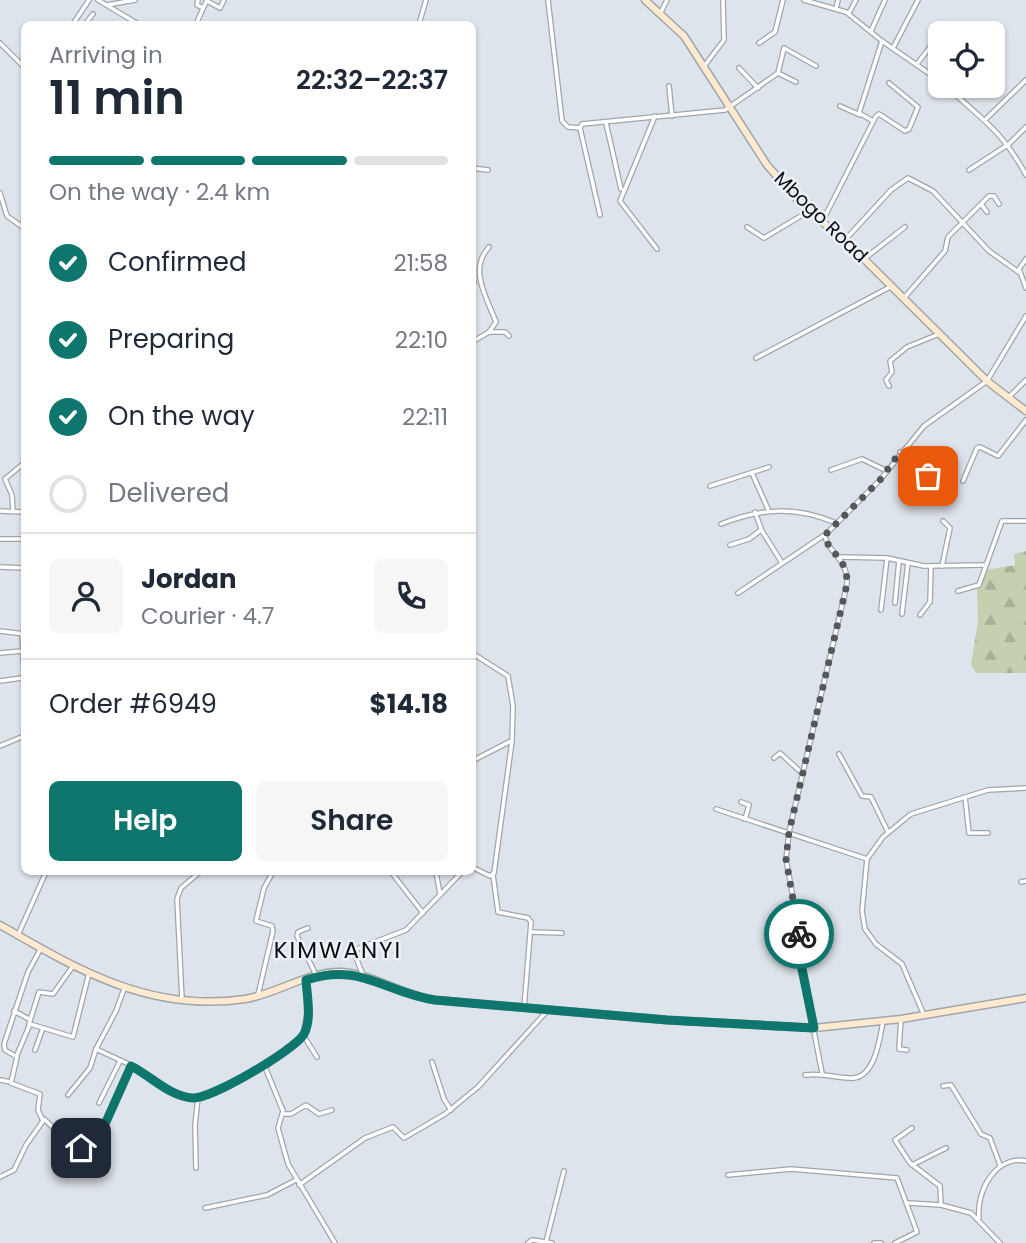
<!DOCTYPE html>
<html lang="en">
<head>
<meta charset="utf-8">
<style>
	body { margin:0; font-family:Poppins,sans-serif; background:#f6f6f7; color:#1f2937; height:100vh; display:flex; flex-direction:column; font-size:26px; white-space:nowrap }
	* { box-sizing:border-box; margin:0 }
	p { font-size:23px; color:#747a83 }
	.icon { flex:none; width:38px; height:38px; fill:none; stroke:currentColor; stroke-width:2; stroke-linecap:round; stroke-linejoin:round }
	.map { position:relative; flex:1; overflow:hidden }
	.drawer { position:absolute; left:21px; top:21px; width:455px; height:854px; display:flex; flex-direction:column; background:#fff; border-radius:10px; box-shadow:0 2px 5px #0004 }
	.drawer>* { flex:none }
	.tools { position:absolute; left:928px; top:21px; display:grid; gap:14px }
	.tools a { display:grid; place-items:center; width:77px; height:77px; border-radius:10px; background:#fff; box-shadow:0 2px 5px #0004; font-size:35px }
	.pin { position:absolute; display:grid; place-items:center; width:60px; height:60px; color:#fff; margin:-30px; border-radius:14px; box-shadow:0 4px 10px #0006 }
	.courier { position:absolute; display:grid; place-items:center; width:70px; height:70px; margin:-35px; border:5px solid #0f766e; border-radius:50%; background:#fff; color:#222; box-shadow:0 2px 9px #0007 }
	.headline em { font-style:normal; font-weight:600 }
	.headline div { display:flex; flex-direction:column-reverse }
	.headline { display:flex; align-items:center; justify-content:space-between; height:119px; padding:0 28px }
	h1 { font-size:46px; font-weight:600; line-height:52px }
	.bar { display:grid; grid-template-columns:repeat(4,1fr); gap:10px 7px; align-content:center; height:84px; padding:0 28px }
	.bar i { height:9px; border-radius:5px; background:#e0e1e3 }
	.bar .current { background:#0f766e }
	.bar p { grid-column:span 4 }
	.line { display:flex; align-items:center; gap:18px; padding:0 28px; border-top:2px solid #e0e1e3 }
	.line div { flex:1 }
	.round { display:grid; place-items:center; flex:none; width:74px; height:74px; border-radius:10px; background:#f6f6f7 }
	ol { padding:0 28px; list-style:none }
	li { display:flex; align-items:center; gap:21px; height:77px }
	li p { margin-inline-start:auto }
	li .icon { padding:7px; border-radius:50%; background:#0f766e; color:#fff; stroke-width:4 }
	li:last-child { color:#747a83 }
	li i { width:38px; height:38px; border:4px solid #e0e1e3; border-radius:50% }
	.cta { display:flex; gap:14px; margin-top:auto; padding:14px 28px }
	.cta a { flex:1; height:80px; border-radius:10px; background:#0f766e; color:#fff; font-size:28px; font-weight:600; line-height:80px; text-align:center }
	.cta a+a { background:#f6f6f7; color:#1f2937 }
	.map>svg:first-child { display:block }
	.forest { fill:url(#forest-firs) }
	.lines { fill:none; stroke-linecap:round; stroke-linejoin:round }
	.street-casing { stroke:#a0a5ab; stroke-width:6 }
	.secondary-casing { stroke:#a0a5ab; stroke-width:9 }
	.street { stroke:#fff; stroke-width:3.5 }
	.secondary { stroke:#ffead0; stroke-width:6 }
	.done { stroke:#54585b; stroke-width:7; stroke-dasharray:0 12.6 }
	.route { stroke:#0f766e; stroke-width:9 }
	.labels { text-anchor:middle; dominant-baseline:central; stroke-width:5; stroke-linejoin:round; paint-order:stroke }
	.street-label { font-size:19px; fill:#0a0c0e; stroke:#ecf1f8 }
	.quarter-label { font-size:23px; letter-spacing:2px; fill:#0a0c0e; stroke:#ecf1f8 }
</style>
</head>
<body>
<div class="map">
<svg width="1026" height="1243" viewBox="0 0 1026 1243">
	<defs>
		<pattern id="forest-firs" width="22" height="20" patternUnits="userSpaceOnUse" patternTransform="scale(1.75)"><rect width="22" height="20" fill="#c4d0b0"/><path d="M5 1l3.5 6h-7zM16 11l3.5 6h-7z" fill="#a7b196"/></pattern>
	</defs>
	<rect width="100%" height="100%" fill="#dee4eb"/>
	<polygon class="forest" points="1026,551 1026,673 976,673 971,665 978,621 977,589 981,587 986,570 1015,565 1014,554"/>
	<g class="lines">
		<g class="street-casing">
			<g id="street">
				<polyline points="98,0 138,24"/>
				<polyline points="198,0 197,5 203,8"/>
				<polyline points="548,0 562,121 568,127 580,128"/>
				<polyline points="804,0 846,12 882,41 940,81"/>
				<polyline points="207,1 220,8 224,0"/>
				<polyline points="107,5 135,0"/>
				<polyline points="836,8 838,0"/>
				<polyline points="849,13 856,0"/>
				<polyline points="660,14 667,0"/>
				<polyline points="73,24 89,0"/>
				<polyline points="85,24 93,14"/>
				<polyline points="196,24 207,0"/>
				<polyline points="419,24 426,0"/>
				<polyline points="871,31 885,0"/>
				<polyline points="0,43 24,67"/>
				<polyline points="759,43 775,32 783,0"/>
				<polyline points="893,48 918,0"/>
				<polyline points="917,64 940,34"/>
				<polyline points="705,65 724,40 723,0"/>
				<polyline points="739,68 758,88"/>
				<polyline points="778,73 796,82"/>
				<polyline points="669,86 672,116"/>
				<path d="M946,86C982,120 1001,129 1026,175"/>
				<polyline points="840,106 860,115"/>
				<polyline points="655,116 620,201 657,249"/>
				<polyline points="986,119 1026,80"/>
				<polyline points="873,121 859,113 882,41"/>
				<polyline points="606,123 621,189"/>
				<polyline points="472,168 488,170"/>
				<polyline points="969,170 1009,144 1026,127"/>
				<polyline points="0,193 7,216 24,228"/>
				<polyline points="981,204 987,212"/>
				<polyline points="600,215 580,128 582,124 725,110 778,73 784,48 816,66"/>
				<polyline points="823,220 876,116 879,114 905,131 909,129 918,107 889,83"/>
				<polyline points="747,227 764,238 809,211"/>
				<polyline points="845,240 891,190 908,178 933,191 989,251 1020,273"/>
				<path d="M489,247C468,270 487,298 496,322L489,332"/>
				<polyline points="864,259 905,227"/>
				<polyline points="1026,259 1019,269 1026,288"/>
				<polyline points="472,283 474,282"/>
				<polyline points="904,298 945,251 948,237 989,196 994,196 999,204"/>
				<polyline points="472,342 489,332 505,332 509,336"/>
				<polyline points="756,358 890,287"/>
				<polyline points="889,386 886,380 892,372 890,361 907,347 939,334"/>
				<polyline points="1009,397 1026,380"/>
				<polyline points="900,452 918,471 941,478"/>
				<polyline points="831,470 862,459 887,471"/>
				<polyline points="752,473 768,509"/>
				<polyline points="963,481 977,448 980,447 998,456 1026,420"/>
				<polyline points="710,486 769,467"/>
				<polyline points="0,511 24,512"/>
				<polyline points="13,511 12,495 5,479 24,463"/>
				<polyline points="755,512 762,531 782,563"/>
				<path d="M721,524C761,508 796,506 836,523"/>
				<polyline points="0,539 24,539"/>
				<polyline points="730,545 749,539 761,530"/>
				<polyline points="840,557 887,558 924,566 985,565"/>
				<polyline points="942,566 950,528 943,521"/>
				<polyline points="0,567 24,568"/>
				<polyline points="958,591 979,585 1002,521 1026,521"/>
				<polyline points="738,593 823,536"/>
				<polyline points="895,603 899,561"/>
				<polyline points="881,610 887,558"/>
				<polyline points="902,614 908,563"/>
				<polyline points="920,615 930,602 931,566"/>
				<polyline points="0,631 24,634"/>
				<polyline points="0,653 22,651"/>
				<polyline points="472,653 508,676 513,706 512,741 494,873 490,876 472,867"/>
				<polyline points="0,681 22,678 24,674 22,634"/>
				<polyline points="0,746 24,736"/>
				<polyline points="839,754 862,796 871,797 888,832"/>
				<polyline points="774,758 780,753 803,774"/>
				<polyline points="472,761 511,741"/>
				<polyline points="965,797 969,833 988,833"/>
				<polyline points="741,802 749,805 745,819"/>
				<polyline points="716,809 867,859"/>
				<polyline points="391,872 423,913"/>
				<polyline points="436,872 440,894"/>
				<polyline points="493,875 498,912 528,918 531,922 524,1008"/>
				<polyline points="1021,882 1026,881"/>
				<polyline points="308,928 298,932 297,936 316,975"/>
				<polyline points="531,932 562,933"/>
				<polyline points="18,935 46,872"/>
				<polyline points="363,975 355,955 357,949 406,930 462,872"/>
				<polyline points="306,980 307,1014 303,1035 265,1067 283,1111 278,1128 288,1164 335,1243"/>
				<polyline points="124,989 116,1011 96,1049 137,1068 177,1094 191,1098 206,1095 265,1066"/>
				<polyline points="258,995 273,931 272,926 256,921 264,888 273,872"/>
				<polyline points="182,999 177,899 181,888 200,872"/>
				<polyline points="14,1011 29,1019"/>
				<polyline points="924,1015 902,964 876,944 865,929 862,911 867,859 883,837 911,814 988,790 1026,788"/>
				<polyline points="901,1019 899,1049 907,1050"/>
				<polyline points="29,1024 39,992 53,994 73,966"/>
				<polyline points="303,1035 317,1057"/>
				<polyline points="35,1050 43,1028"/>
				<polyline points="17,1055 30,1024 73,1037 89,973"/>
				<polyline points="432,1062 444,1099 451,1110"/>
				<path d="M822,1073L800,959L799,930L786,859L789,832L847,584C848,557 827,553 825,535L880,480L924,426L987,381L1026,316"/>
				<path d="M805,1075C821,1073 833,1077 849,1078C875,1081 880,1038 883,1021"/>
				<polyline points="0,1080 11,1082"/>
				<polyline points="943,1086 951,1085 981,1134 990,1138 1000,1165"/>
				<polyline points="68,1095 90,1068 96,1049"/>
				<polyline points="99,1103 120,1061"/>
				<polyline points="283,1114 291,1114 306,1105 319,1114 332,1110"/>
				<polyline points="44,1119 64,1138 92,1152 131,1066"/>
				<polyline points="912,1128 895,1140 910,1163 940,1186 941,1205"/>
				<polyline points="912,1165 946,1148"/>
				<polyline points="196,1168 195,1125 198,1098"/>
				<polyline points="728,1175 791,1169 897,1178 917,1232 895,1243"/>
				<polyline points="0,1177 14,1170 26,1145 43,1121 38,1110 40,1094 11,1083 17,1057 5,1050 4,1044 28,972 41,948"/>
				<polyline points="299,1185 365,1138 393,1127 404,1138 445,1114 478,1087 548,1010"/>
				<polyline points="908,1203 941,1205 971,1213 1000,1243"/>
				<polyline points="205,1208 267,1195 296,1180"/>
				<path d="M979,1218C976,1191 996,1155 1026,1161"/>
				<polyline points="546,1242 564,1171"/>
				<polyline points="528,1243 532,1240 552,1243"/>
				<polyline points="874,1243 881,1243"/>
			</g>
		</g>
		<g class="secondary-casing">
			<g id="secondary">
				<polyline points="645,0 684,36 767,165 798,200 864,259 987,381 1026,411"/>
				<path d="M0,925C78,970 151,1013 245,999C277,994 310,970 343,972C374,975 403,995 435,1000L667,1020L814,1028L901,1019L1026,998"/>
			</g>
		</g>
		<use href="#street" class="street"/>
		<use href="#secondary" class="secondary"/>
	</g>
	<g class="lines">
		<path class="done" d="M799,934L786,859L789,832L847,584C848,557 827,553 825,535L880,480L900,452L918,471L928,476"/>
		<path class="route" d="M81,1148L93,1151L131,1066C151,1076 170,1097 193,1098C211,1099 295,1050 304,1034C312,1019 307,996 306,980C361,962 383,992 435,1000L667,1020L814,1028L800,959L799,934"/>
	</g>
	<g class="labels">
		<g class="street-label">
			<text transform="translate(821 217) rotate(44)">Mbogo Road</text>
		</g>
		<g class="quarter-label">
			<text x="338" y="950">KIMWANYI</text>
		</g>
	</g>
</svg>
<div class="tools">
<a><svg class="icon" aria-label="locate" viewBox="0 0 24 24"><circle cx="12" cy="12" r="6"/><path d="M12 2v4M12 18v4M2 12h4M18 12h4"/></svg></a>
</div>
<div class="pin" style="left:928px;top:476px;background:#ea580c"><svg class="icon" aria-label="bag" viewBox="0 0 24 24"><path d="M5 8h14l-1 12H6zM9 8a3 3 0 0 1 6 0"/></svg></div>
<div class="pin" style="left:81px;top:1148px;background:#1f2937"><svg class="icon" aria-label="home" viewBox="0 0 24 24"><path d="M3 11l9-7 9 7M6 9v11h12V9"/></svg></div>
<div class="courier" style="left:799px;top:934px"><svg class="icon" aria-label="bike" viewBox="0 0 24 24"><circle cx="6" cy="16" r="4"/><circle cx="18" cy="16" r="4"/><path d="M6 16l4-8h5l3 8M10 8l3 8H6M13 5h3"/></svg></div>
<section class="drawer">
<div class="headline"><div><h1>11 min</h1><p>Arriving in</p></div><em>22:32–22:37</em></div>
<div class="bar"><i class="current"></i><i class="current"></i><i class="current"></i><i></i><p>On the way · 2.4 km</p></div>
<ol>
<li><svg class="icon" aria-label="check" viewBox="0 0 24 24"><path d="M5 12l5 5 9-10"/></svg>Confirmed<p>21:58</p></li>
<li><svg class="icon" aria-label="check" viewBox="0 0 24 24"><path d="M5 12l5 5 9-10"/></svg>Preparing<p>22:10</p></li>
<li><svg class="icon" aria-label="check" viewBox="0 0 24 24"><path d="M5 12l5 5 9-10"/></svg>On the way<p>22:11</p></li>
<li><i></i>Delivered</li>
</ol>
<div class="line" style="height:126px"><a class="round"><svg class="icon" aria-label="person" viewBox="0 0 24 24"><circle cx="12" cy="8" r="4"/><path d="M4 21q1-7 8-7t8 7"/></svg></a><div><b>Jordan</b><p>Courier · 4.7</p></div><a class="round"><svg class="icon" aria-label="phone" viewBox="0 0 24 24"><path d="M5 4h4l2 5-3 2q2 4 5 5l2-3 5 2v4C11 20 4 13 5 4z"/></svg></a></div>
<div class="line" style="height:91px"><div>Order #6949</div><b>$14.18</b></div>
<div class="cta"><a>Help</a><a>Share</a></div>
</section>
</div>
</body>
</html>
